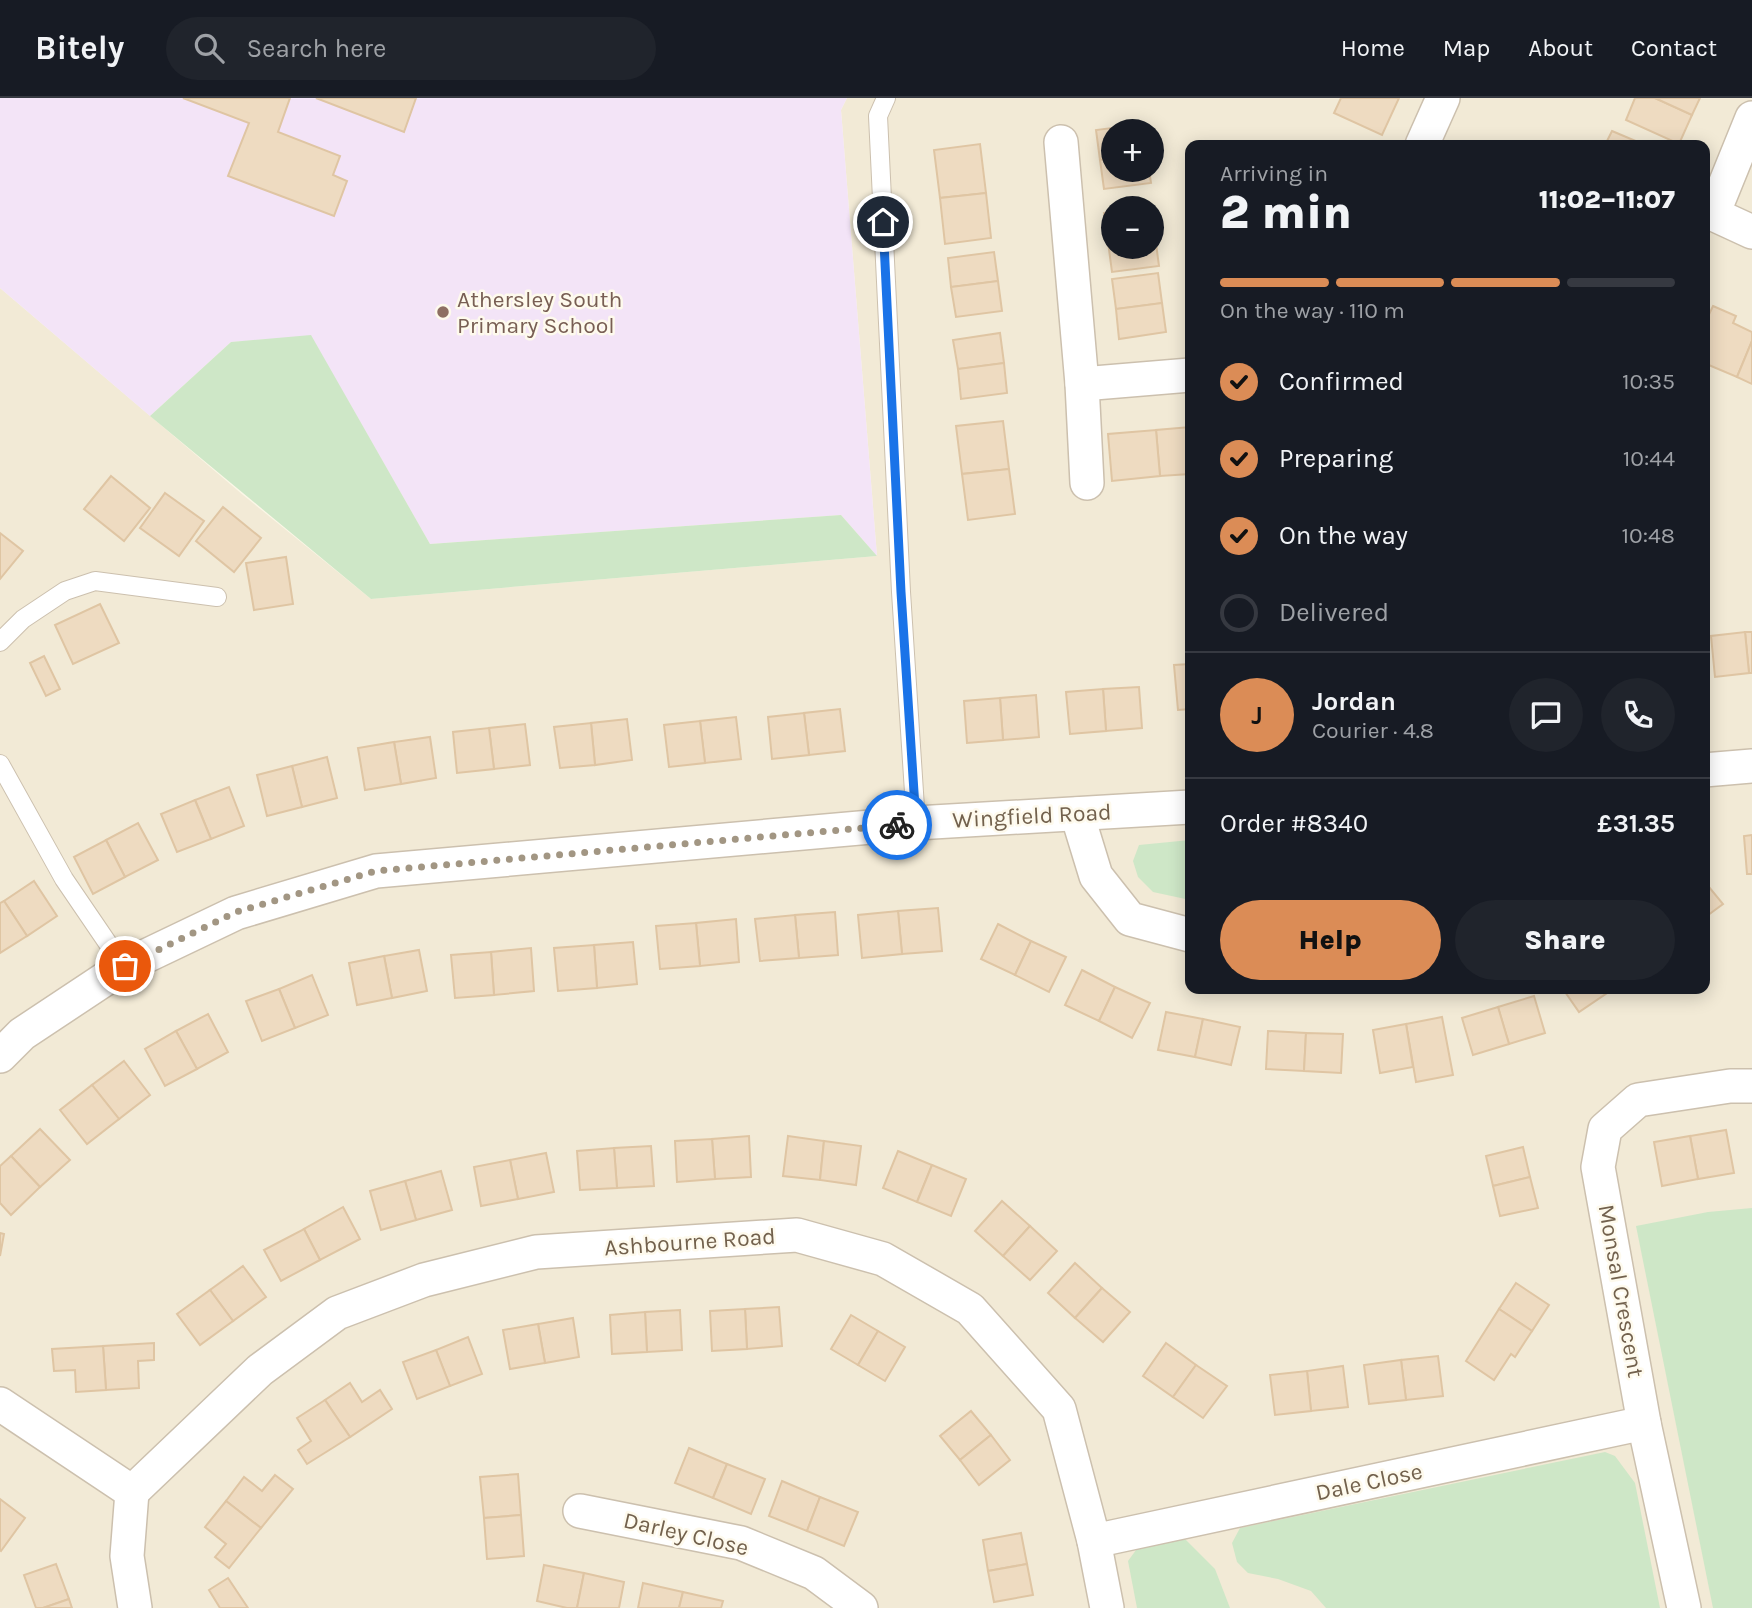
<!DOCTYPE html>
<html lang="en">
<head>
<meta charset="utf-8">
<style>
	body { margin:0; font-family:Karla,sans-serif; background:#20242c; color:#f1f3f6; height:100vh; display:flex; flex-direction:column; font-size:26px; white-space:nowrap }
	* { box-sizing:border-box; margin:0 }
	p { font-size:23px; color:#9ea1a6 }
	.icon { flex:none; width:38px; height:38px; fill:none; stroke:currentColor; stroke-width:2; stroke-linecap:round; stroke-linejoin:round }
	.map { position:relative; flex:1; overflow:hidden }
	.details { position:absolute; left:1185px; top:42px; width:525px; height:854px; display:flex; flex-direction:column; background:#171b24; border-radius:14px; box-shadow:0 4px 18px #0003 }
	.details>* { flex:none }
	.tools { position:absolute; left:1101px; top:21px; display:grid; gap:14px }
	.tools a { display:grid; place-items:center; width:63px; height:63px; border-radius:50%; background:#171b24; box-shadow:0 4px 18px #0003; font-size:35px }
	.pin { position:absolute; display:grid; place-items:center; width:60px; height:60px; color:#fff; margin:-30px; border:4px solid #fff; border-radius:50%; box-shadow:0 2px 7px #0007 }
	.courier { position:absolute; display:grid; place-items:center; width:70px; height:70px; margin:-35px; border:5px solid #1a73e8; border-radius:50%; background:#fff; color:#222; box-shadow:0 2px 9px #0007 }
	.summary em { font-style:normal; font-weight:800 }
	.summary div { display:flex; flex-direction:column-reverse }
	.summary { display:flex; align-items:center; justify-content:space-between; height:119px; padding:0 35px }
	h1 { font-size:46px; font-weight:800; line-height:52px }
	.bar { display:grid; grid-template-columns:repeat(4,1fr); gap:10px 7px; align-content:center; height:84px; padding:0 35px }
	.bar i { height:9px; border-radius:5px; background:#363941 }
	.bar .active { background:#db8c56 }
	.bar p { grid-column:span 4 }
	.line { display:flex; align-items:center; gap:18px; padding:0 35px; border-top:2px solid #363941 }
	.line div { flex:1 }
	.round { display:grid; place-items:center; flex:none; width:74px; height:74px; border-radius:37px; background:#20242c }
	ol { padding:0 35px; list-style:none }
	li { display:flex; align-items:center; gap:21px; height:77px }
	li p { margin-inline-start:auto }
	li .icon { padding:7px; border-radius:50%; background:#db8c56; color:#111; stroke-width:4 }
	li:last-child { color:#9ea1a6 }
	li i { width:38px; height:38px; border:4px solid #363941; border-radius:50% }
	.primary-button { display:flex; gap:14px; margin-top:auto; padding:14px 35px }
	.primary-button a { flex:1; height:80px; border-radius:42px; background:#db8c56; color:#111; font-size:28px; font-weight:800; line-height:80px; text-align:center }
	.primary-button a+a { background:#20242c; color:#f1f3f6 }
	header { display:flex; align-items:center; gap:42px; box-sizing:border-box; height:98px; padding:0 35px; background:#171b24; border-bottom:2px solid #363941 }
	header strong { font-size:33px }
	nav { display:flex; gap:38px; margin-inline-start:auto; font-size:24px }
	.search { width:490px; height:63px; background:#20242c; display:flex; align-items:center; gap:18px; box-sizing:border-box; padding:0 24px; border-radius:38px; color:#9ea1a6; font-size:26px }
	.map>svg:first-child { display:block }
	.residential { fill:#f2ead6; fill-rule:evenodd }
	.education { fill:#f3e4f7 }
	.green { fill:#cee7c7 }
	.building { fill:#eedbc1; stroke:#dfc5a3; stroke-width:2 }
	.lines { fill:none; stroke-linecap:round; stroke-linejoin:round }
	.service-casing { stroke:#ccc0ae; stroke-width:20 }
	.minor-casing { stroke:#ccc0ae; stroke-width:36 }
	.service { stroke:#fff; stroke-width:18 }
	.minor { stroke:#fff; stroke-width:33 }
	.done { stroke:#a29683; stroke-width:7; stroke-dasharray:0 12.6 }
	.route { stroke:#1a73e8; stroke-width:9 }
	.education-dot { fill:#8d6e63; stroke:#fefaed; stroke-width:2.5 }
	.labels { text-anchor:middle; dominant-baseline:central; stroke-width:5; stroke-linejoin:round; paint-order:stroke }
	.education-label { font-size:23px; fill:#785e54; stroke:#fefaed; text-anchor:start }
	.street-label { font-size:23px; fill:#72614d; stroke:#fefaed }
</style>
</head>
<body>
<header>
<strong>Bitely</strong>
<div class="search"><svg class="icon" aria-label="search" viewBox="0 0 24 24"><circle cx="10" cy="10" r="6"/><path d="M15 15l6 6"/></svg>Search here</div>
<nav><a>Home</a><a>Map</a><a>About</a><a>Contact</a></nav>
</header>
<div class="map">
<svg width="1752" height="1510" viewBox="0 0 1752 1510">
	<rect width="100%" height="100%" fill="#fbf7e7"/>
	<path class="residential" d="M847,0H1752V1510H0V190L243,397L371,501L877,458L841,12ZM1113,33H1152V72H1113ZM1190,47H1704V891H1190ZM1113,110H1152V149H1113Z"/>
	<polygon class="education" points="0,0 847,0 841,12 877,458 841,417 430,446 311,238 231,244 150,318 0,190"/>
	<g class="green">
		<polygon points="311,237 430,446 841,417 877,458 371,501 150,318 231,244"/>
		<polygon points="1190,742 1190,802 1153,794 1138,779 1133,763 1139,747"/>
		<polygon points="1752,1110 1752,1510 1713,1510 1636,1128 1708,1114"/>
		<polygon points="1605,1354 1615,1358 1635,1385 1660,1510 1326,1510 1311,1493 1278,1481 1248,1475 1237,1464 1232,1445 1240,1430"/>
		<polygon points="1184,1440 1215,1471 1230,1510 1137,1510 1128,1463 1139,1448"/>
	</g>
	<g class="building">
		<polygon points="183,0 290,0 278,34 340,58 333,77 347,83 334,118 228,78 249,25"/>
		<polygon points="316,0 416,0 404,34"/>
		<polygon points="1341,0 1399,0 1382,37 1334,15"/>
		<polygon points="1635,0 1655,0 1692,17 1679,46 1626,22"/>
		<polygon points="1655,0 1700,0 1692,17"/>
		<polygon points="1143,26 1144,33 1113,33 1113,60 1100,62 1096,32"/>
		<polygon points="1612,33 1645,47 1605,47"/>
		<polygon points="980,46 986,95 940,100 934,52"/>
		<polygon points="1113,60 1113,72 1149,72 1151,85 1104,91 1100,62"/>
		<polygon points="986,95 991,140 945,146 940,100"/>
		<polygon points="1113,113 1113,144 1108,144 1104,115"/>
		<polygon points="1152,138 1155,138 1159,168 1112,174 1108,144 1113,144 1113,149 1152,149"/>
		<polygon points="994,154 998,183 951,189 948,160"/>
		<polygon points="1158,175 1162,205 1116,211 1112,181"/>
		<polygon points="998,183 1002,213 956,219 951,189"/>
		<polygon points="1162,205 1166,234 1119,241 1116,211"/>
		<polygon points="1713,208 1736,218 1733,225 1752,234 1752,243 1737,279 1704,265 1704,227"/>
		<polygon points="1000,235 1004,265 958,271 953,242"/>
		<polygon points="1752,243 1752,286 1737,279"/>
		<polygon points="1004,265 1007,295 961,301 958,271"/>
		<polygon points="1003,323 1009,371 962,376 956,328"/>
		<polygon points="1190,329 1190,376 1160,378 1156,332"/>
		<polygon points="1156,332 1160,378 1112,383 1108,336"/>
		<polygon points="1009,371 1015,416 968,422 962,376"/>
		<polygon points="111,378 150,410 124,443 84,411"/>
		<polygon points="165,395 204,423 179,458 140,430"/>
		<polygon points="223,409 261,440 234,474 196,443"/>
		<polygon points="0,435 23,453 0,481"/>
		<polygon points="286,459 293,506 254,512 246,465"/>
		<polygon points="100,506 119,545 73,566 55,527"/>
		<polygon points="1745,534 1752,534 1752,575 1749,575"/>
		<polygon points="1745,534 1749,575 1715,579 1711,538"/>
		<polygon points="44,558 60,591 46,598 30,565"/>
		<polygon points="1190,566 1190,611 1178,612 1174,567"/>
		<polygon points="1139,589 1142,630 1106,633 1103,591"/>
		<polygon points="1103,591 1106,633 1070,636 1066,594"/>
		<polygon points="1036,597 1039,639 1003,642 1000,600"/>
		<polygon points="1000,600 1003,642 967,645 964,603"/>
		<polygon points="840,611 845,653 809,657 804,615"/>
		<polygon points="804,615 809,657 772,661 768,619"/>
		<polygon points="736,619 741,661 705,665 700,623"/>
		<polygon points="627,621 632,662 595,667 591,625"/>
		<polygon points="700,623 705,665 669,669 664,627"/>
		<polygon points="591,625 595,667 560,670 554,629"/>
		<polygon points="525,626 530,667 494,671 489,630"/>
		<polygon points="489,630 494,671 457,675 453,634"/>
		<polygon points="430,639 436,680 401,686 394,644"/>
		<polygon points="394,644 401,686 365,692 358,650"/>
		<polygon points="327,659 337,700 302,709 292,668"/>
		<polygon points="292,668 302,709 267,718 257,677"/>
		<polygon points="229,689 244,728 211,741 195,702"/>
		<polygon points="195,702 211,741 177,754 161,716"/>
		<polygon points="138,725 158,762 125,779 106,742"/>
		<polygon points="1752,737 1752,776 1747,776 1744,738"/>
		<polygon points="106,742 125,779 93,796 74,759"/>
		<polygon points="34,783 57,818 27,838 4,803"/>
		<polygon points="1704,783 1723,806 1704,820"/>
		<polygon points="4,803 27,838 0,855 0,805"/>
		<polygon points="938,810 942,853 902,856 898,813"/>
		<polygon points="898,813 902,856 862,860 858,817"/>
		<polygon points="835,814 838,857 799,860 795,817"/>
		<polygon points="795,817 799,860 760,863 755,821"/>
		<polygon points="736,821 739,864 700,868 696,825"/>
		<polygon points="696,825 700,868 660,871 656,828"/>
		<polygon points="998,826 1031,843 1015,877 981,861"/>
		<polygon points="1031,843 1066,859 1049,894 1015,877"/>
		<polygon points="633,844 637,886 597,890 594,847"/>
		<polygon points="594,847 597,890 558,893 554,850"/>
		<polygon points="531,850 534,893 494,897 491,854"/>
		<polygon points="419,852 427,893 392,900 384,858"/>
		<polygon points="491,854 494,897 455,900 451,857"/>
		<polygon points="384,858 392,900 357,907 349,865"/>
		<polygon points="1082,872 1115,889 1099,923 1065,907"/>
		<polygon points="312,877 328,917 295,930 279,891"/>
		<polygon points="1115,889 1150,905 1132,940 1099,923"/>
		<polygon points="279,891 295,930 262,943 246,903"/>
		<polygon points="1563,891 1608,891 1610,893 1579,914"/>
		<polygon points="1534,898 1545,935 1509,946 1498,909"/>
		<polygon points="1498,909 1509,946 1473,957 1462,920"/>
		<polygon points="1166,914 1203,921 1195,959 1158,952"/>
		<polygon points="208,916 228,954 197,971 176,933"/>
		<polygon points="1442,919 1453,977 1416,984 1406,926"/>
		<polygon points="1203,921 1240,929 1231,967 1195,959"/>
		<polygon points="1406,926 1413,969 1380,975 1373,932"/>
		<polygon points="176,933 197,971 165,988 145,951"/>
		<polygon points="1268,933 1306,935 1304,973 1266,971"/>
		<polygon points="1306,935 1343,936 1341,975 1304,973"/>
		<polygon points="124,963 150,997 119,1021 92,987"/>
		<polygon points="92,987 119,1021 87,1046 60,1012"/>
		<polygon points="40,1031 70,1062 40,1089 11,1058"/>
		<polygon points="1726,1032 1734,1075 1698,1081 1690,1038"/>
		<polygon points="749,1038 751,1079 715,1081 712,1041"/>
		<polygon points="788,1038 824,1043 820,1082 783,1078"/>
		<polygon points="1690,1038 1698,1081 1662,1088 1654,1044"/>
		<polygon points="712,1041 715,1081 677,1084 675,1043"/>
		<polygon points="824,1043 861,1048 856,1087 820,1082"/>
		<polygon points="651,1048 654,1088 617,1090 614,1050"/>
		<polygon points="1523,1049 1530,1079 1493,1088 1486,1058"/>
		<polygon points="614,1050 617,1090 580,1092 577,1053"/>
		<polygon points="898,1053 932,1067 917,1104 883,1090"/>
		<polygon points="546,1055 554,1094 518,1101 510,1062"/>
		<polygon points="11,1058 40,1089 11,1117 0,1105 0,1068"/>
		<polygon points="510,1062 518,1101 481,1108 474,1069"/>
		<polygon points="932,1067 966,1081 951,1118 917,1104"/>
		<polygon points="441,1073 452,1112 416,1122 405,1083"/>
		<polygon points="1530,1079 1538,1110 1500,1118 1493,1088"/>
		<polygon points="405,1083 416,1122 381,1132 370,1093"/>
		<polygon points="1002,1103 1030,1128 1003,1158 975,1133"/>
		<polygon points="343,1109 360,1141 320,1162 304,1131"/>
		<polygon points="1030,1128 1057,1153 1030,1182 1003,1158"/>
		<polygon points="304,1131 320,1162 281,1183 264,1152"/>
		<polygon points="0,1135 4,1136 0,1158"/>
		<polygon points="1075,1165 1102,1190 1075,1220 1048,1195"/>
		<polygon points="243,1168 266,1199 233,1223 210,1192"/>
		<polygon points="1516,1185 1549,1207 1532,1233 1499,1211"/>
		<polygon points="1102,1190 1130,1214 1103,1244 1075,1220"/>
		<polygon points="210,1192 233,1223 200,1247 177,1216"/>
		<polygon points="779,1209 782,1248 747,1251 745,1211"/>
		<polygon points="745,1211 747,1251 712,1253 710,1213"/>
		<polygon points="1499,1211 1532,1233 1515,1259 1511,1256 1494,1282 1466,1263"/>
		<polygon points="680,1212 682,1252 647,1254 645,1214"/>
		<polygon points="645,1214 647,1254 612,1256 610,1217"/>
		<polygon points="851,1217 878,1233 858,1267 831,1251"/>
		<polygon points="573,1220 579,1259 545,1265 538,1226"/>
		<polygon points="538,1226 545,1265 510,1271 503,1232"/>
		<polygon points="878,1233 905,1249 885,1283 858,1267"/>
		<polygon points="468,1239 482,1276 450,1288 436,1252"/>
		<polygon points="154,1245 154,1262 138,1263 139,1290 106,1292 103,1248"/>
		<polygon points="1166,1245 1196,1267 1173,1299 1143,1278"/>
		<polygon points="103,1248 106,1292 76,1294 75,1272 54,1273 52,1251"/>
		<polygon points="436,1252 450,1288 417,1301 403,1264"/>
		<polygon points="1438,1258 1443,1298 1406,1302 1401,1262"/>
		<polygon points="1401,1262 1406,1302 1369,1306 1364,1267"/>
		<polygon points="1196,1267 1227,1288 1203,1320 1173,1299"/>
		<polygon points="1343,1268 1348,1309 1311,1313 1307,1273"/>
		<polygon points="1307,1273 1311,1313 1275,1317 1270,1277"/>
		<polygon points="350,1285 362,1304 380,1292 392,1311 350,1339 325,1302"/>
		<polygon points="325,1302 350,1339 307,1366 298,1352 311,1343 297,1320"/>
		<polygon points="971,1313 991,1337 960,1362 940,1338"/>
		<polygon points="991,1337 1010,1362 979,1387 960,1362"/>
		<polygon points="689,1350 727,1366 713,1400 675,1385"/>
		<polygon points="727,1366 765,1381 751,1416 713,1400"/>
		<polygon points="518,1376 521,1417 484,1420 480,1379"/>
		<polygon points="275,1377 293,1391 261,1430 226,1403 244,1379 262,1393"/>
		<polygon points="782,1383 820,1399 807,1433 769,1418"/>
		<polygon points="820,1399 858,1414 844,1448 807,1433"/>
		<polygon points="0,1401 25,1420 1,1453 0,1452"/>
		<polygon points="226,1403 261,1430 229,1470 215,1459 226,1446 205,1429"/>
		<polygon points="521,1417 524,1458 487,1461 484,1420"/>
		<polygon points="1021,1435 1027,1466 988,1473 983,1442"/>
		<polygon points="56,1466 69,1501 43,1510 36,1510 24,1477"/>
		<polygon points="1027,1466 1033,1497 994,1504 988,1473"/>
		<polygon points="544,1467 584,1475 577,1510 567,1510 537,1503"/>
		<polygon points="584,1475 624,1484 619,1510 577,1510"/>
		<polygon points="228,1480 248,1510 220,1510 209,1492"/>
		<polygon points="643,1485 683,1494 679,1510 638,1510"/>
		<polygon points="683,1494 723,1503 721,1510 679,1510"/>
		<polygon points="69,1501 72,1510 43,1510"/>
	</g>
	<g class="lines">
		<g class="service-casing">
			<g id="service">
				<polyline points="886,0 878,18 901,494 916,725"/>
				<polyline points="0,544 23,521 65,493 95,483 217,499"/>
				<polyline points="0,666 64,781 111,850 125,868"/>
			</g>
		</g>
		<g class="minor-casing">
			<g id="minor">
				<polyline points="1752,20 1713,116 1752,134"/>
				<polyline points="1061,44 1082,286 1087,385"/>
				<polyline points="1422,47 1443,0"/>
				<polyline points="1082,286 1190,277"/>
				<polyline points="1704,672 1752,668"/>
				<polyline points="1077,716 1096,778 1130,821 1190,837"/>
				<polyline points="0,958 22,936 123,869 236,815 376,773 916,725 1190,709"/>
				<polyline points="0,1306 132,1394"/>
				<polyline points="132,1394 260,1272 337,1215 424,1182 536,1154 797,1137 883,1161 970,1211 1059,1311 1094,1443 1107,1510"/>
				<polyline points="132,1394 127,1458 135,1510"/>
				<polyline points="580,1413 741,1445 814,1475 861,1510"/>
				<polyline points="1094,1443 1644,1325"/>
				<polyline points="1684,1510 1644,1325 1598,1069 1605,1031 1638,1002 1730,988 1752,988"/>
			</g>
		</g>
		<use href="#service" class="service"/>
		<use href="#minor" class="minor"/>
	</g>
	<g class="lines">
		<polyline class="done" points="125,868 236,814 376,773 897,727"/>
		<polyline class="route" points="883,124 901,494 916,725 897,727"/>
	</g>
	<circle class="education-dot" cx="443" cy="214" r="7"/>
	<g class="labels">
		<g class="education-label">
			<text x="457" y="201">Athersley South<tspan x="457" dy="26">Primary School</tspan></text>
		</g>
		<g class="street-label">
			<text transform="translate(1032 718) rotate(-3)">Wingfield Road</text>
			<text transform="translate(690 1144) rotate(-4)">Ashbourne Road</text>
			<text transform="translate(1621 1193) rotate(80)">Monsal Crescent</text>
			<text transform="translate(1369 1384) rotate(-12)">Dale Close</text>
			<text transform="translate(686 1436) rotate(13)">Darley Close</text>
		</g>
	</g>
</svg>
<div class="tools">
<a>+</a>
<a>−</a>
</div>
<div class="pin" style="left:125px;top:868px;background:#ea580c"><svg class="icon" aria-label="bag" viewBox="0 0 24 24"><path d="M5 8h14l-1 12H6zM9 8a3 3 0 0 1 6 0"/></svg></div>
<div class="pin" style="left:883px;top:124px;background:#1f2937"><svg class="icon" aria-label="home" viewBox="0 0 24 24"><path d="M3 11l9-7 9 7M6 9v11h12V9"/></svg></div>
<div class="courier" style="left:897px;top:727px"><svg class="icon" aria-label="bike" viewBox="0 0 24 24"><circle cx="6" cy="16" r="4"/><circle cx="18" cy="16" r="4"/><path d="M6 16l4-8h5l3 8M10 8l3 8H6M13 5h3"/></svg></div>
<section class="details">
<div class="summary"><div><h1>2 min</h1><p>Arriving in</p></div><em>11:02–11:07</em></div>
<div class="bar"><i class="active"></i><i class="active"></i><i class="active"></i><i></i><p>On the way · 110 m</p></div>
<ol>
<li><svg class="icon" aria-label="check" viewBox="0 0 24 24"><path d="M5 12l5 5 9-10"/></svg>Confirmed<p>10:35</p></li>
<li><svg class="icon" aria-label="check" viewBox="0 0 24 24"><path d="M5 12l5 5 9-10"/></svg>Preparing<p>10:44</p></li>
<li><svg class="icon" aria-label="check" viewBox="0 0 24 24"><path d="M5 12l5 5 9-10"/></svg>On the way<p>10:48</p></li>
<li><i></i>Delivered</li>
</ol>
<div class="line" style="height:126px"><b class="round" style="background:#db8c56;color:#111">J</b><div><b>Jordan</b><p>Courier · 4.8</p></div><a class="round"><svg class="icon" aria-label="chat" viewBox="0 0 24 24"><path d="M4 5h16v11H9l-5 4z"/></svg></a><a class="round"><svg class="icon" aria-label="phone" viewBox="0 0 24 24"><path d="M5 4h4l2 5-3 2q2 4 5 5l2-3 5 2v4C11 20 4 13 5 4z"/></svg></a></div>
<div class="line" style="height:91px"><div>Order #8340</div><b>£31.35</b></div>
<div class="primary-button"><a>Help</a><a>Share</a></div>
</section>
</div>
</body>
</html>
